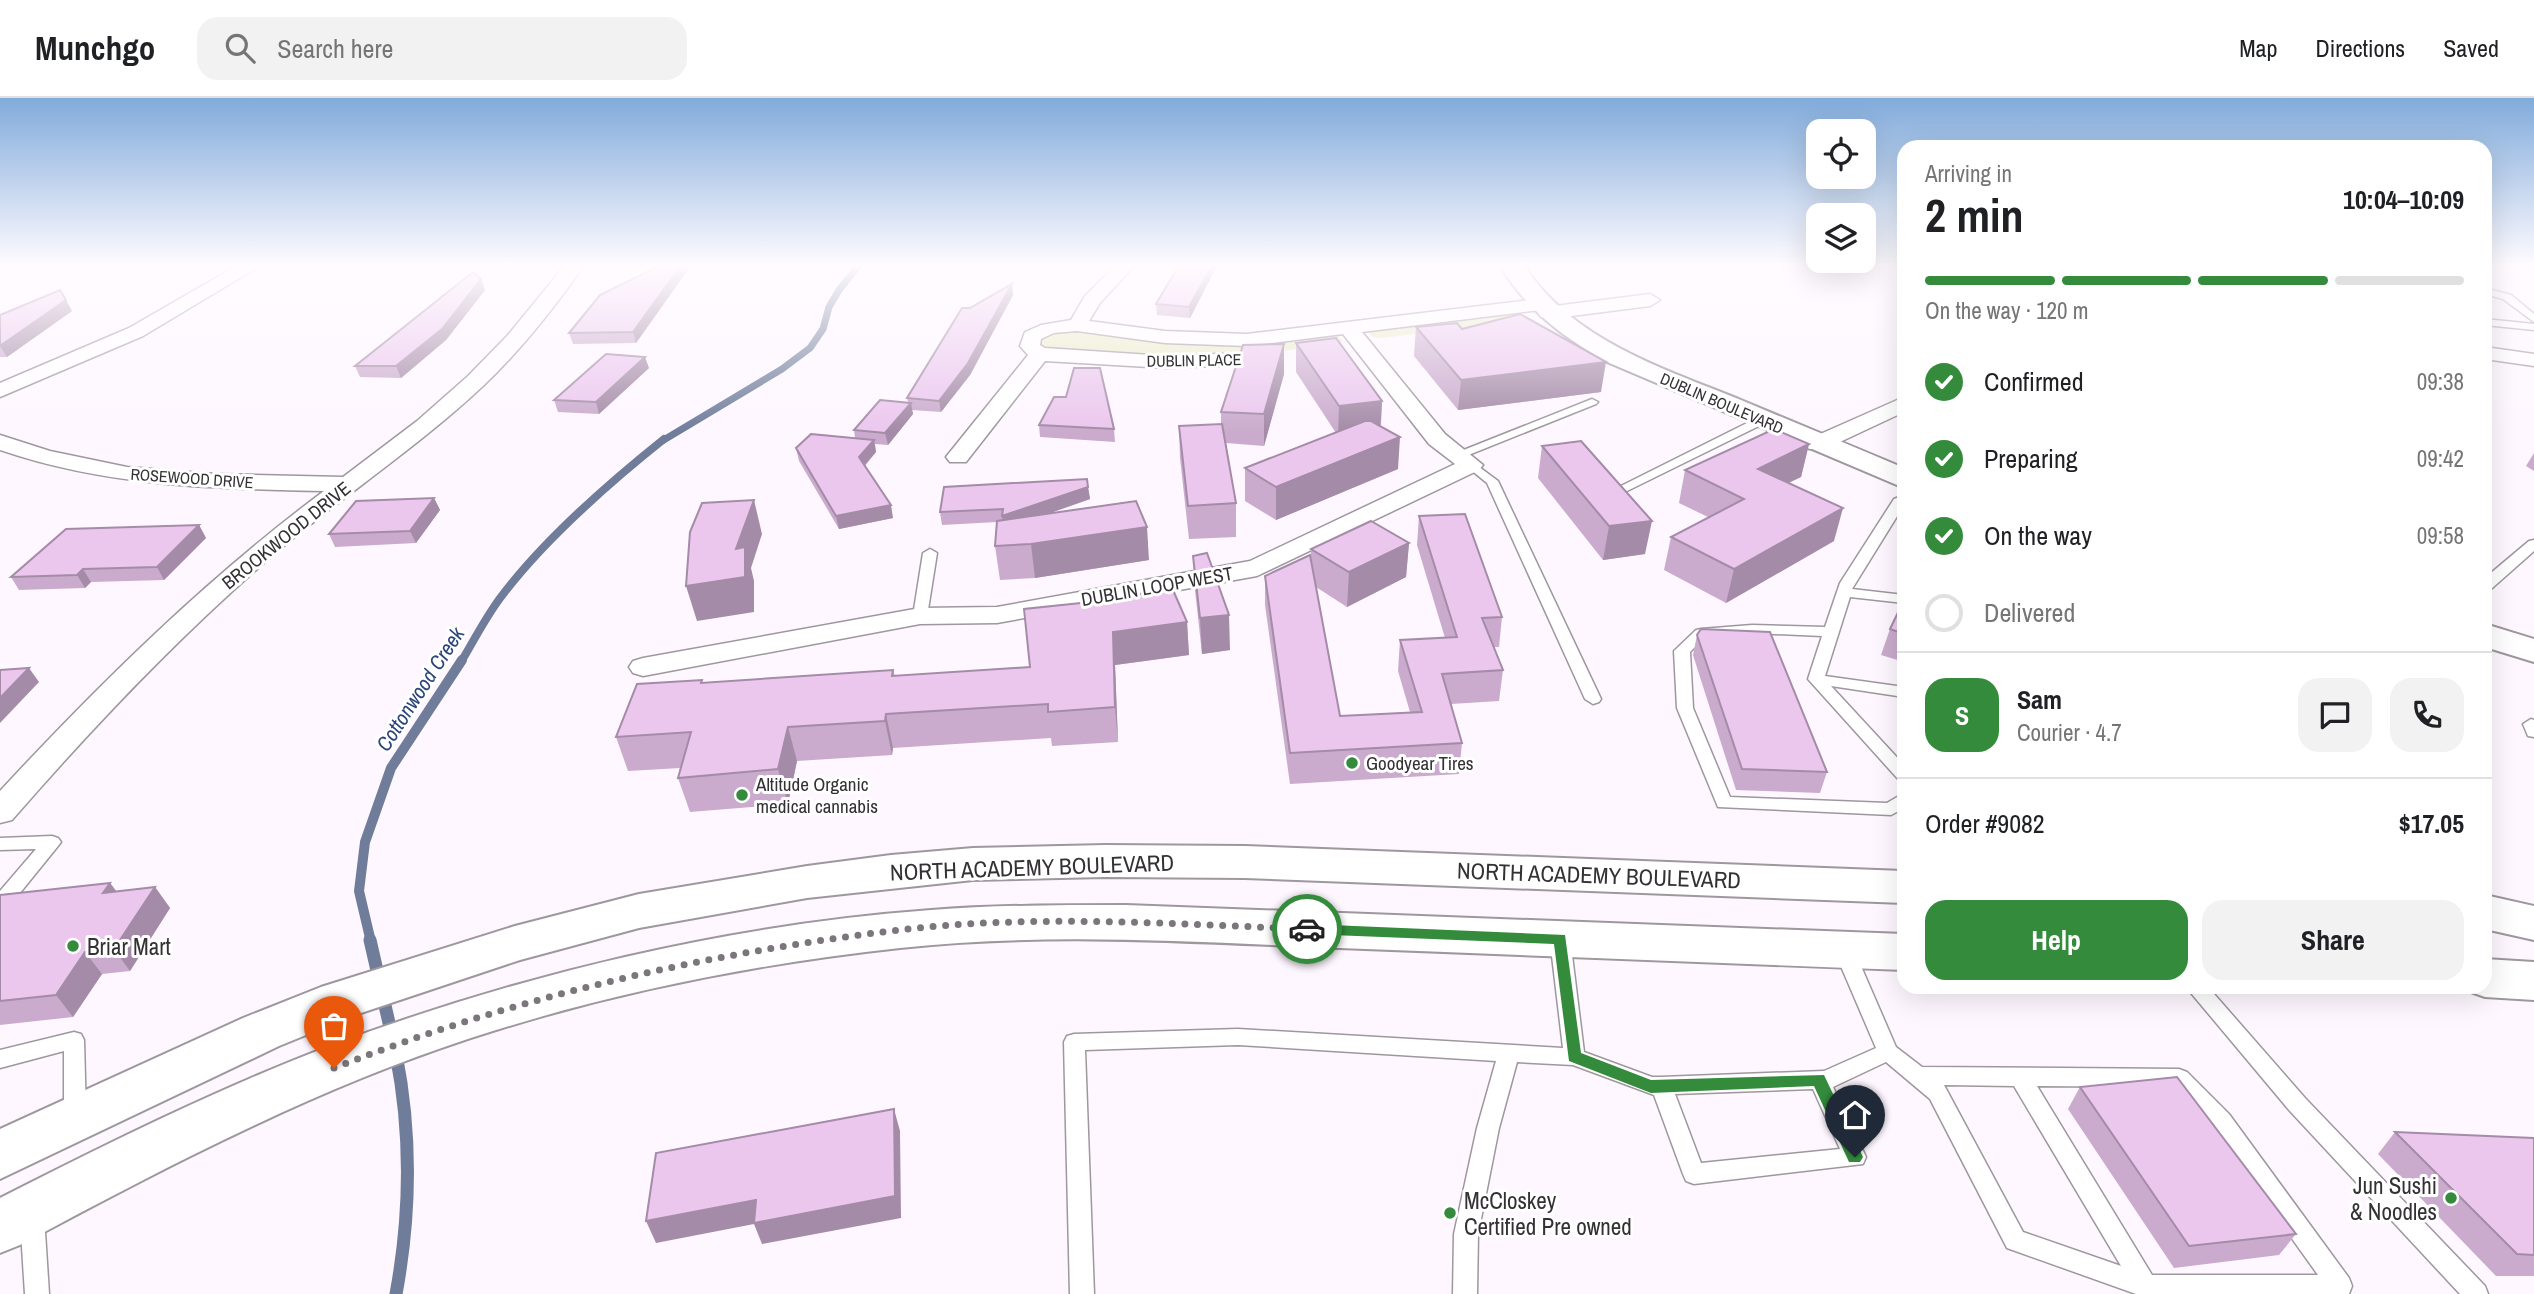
<!DOCTYPE html>
<html lang="en">
<head>
<meta charset="utf-8">
<style>
	body { margin:0; font-family:"Archivo Narrow",sans-serif; background:#f2f2f2; color:#202124; height:100vh; display:flex; flex-direction:column; font-size:26px; white-space:nowrap }
	* { box-sizing:border-box; margin:0 }
	p { font-size:23px; color:#757577 }
	.icon { flex:none; width:38px; height:38px; fill:none; stroke:currentColor; stroke-width:2; stroke-linecap:round; stroke-linejoin:round }
	.map { position:relative; flex:1; overflow:hidden }
	.side { position:absolute; left:1897px; top:42px; width:595px; height:854px; display:flex; flex-direction:column; background:#fff; border-radius:21px; box-shadow:0 7px 28px #0002 }
	.side>* { flex:none }
	.controls { position:absolute; left:1806px; top:21px; display:grid; gap:14px }
	.controls a { display:grid; place-items:center; width:70px; height:70px; border-radius:14px; background:#fff; box-shadow:0 7px 28px #0002; font-size:35px }
	.pin { position:absolute; display:grid; place-items:center; width:60px; height:60px; color:#fff; margin:-72px -30px; border-radius:50% 50% 50% 0; rotate:-45deg; box-shadow:0 0 7px #0007 }
	.pin .icon { rotate:45deg }
	.courier { position:absolute; display:grid; place-items:center; width:70px; height:70px; margin:-35px; border:5px solid #338b3b; border-radius:50%; background:#fff; color:#222; box-shadow:0 2px 9px #0007 }
	.summary em { font-style:normal; font-weight:700 }
	.summary div { display:flex; flex-direction:column-reverse }
	.summary { display:flex; align-items:center; justify-content:space-between; height:119px; padding:0 28px }
	h1 { font-size:46px; font-weight:700; line-height:52px }
	.bar { display:grid; grid-template-columns:repeat(4,1fr); gap:10px 7px; align-content:center; height:84px; padding:0 28px }
	.bar i { height:9px; border-radius:5px; background:#e0e0e0 }
	.bar .selected { background:#338b3b }
	.bar p { grid-column:span 4 }
	.line { display:flex; align-items:center; gap:18px; padding:0 28px; border-top:2px solid #e0e0e0 }
	.line div { flex:1 }
	.round { display:grid; place-items:center; flex:none; width:74px; height:74px; border-radius:21px; background:#f2f2f2 }
	ol { padding:0 28px; list-style:none }
	li { display:flex; align-items:center; gap:21px; height:77px }
	li p { margin-inline-start:auto }
	li .icon { padding:7px; border-radius:50%; background:#338b3b; color:#fff; stroke-width:4 }
	li:last-child { color:#757577 }
	li i { width:38px; height:38px; border:4px solid #e0e0e0; border-radius:50% }
	.action { display:flex; gap:14px; margin-top:auto; padding:14px 28px }
	.action a { flex:1; height:80px; border-radius:21px; background:#338b3b; color:#fff; font-size:28px; font-weight:700; line-height:80px; text-align:center }
	.action a+a { background:#f2f2f2; color:#202124 }
	header { display:flex; align-items:center; gap:42px; box-sizing:border-box; height:98px; padding:0 35px; background:#fff; border-bottom:2px solid #e0e0e0 }
	header strong { font-size:33px }
	nav { display:flex; gap:38px; margin-inline-start:auto; font-size:24px }
	.search { width:490px; height:63px; background:#f2f2f2; display:flex; align-items:center; gap:18px; box-sizing:border-box; padding:0 24px; border-radius:21px; color:#757577; font-size:26px }
	.map>svg:first-child { display:block }
	.green { fill:#e9ecc7 }
	.lines { fill:none; stroke-linecap:round; stroke-linejoin:round }
	.stream-far3 { stroke:#6f7d9b; stroke-width:7 }
	.stream-far2 { stroke:#6f7d9b; stroke-width:8 }
	.stream-far1 { stroke:#6f7d9b; stroke-width:10 }
	.stream { stroke:#6f7d9b; stroke-width:13 }
	.lane-casing { stroke:#9e979e; stroke-width:3 }
	.street-casing { stroke:#9e979e; stroke-width:3 }
	.secondary-casing { stroke:#9e979e; stroke-width:4 }
	.highway-casing { stroke:#9e979e; stroke-width:4 }
	.lane { fill:#fff; fill-rule:evenodd }
	.street { fill:#fff; fill-rule:evenodd }
	.secondary { fill:#fff; fill-rule:evenodd }
	.highway { fill:#fff; fill-rule:evenodd }
	.wall { fill:#caabcd }
	.shaded-wall { fill:#a48ba7 }
	.building { fill:#ebc7ee; stroke:#a48ba7; stroke-width:2 }
	.route { fill:#338b3b }
	.done { stroke:#7b767b; stroke-width:7; stroke-dasharray:0 12.6 }
	.poi-dot { fill:#338b3b; stroke:#fff; stroke-width:2.5 }
	.labels { text-anchor:middle; dominant-baseline:central; stroke-width:6; stroke-linejoin:round; paint-order:stroke }
	.far-street-label { font-size:16px; fill:#343134; stroke:#fff }
	.street-label { font-size:19px; fill:#343134; stroke:#fff }
	.poi-label { font-size:19px; fill:#343134; stroke:#fff; text-anchor:start }
	.water-label { font-size:21px; font-style:italic; fill:#2b457a; stroke:#fff }
	.near-street-label { font-size:23px; fill:#343134; stroke:#fff }
	.near-poi-label { font-size:23px; fill:#343134; stroke:#fff; text-anchor:start }
</style>
</head>
<body>
<header>
<strong>Munchgo</strong>
<div class="search"><svg class="icon" aria-label="search" viewBox="0 0 24 24"><circle cx="10" cy="10" r="6"/><path d="M15 15l6 6"/></svg>Search here</div>
<nav><a>Map</a><a>Directions</a><a>Saved</a></nav>
</header>
<div class="map">
<svg width="2534" height="1196" viewBox="0 0 2534 1196">
	<rect width="100%" height="100%" fill="#fef7ff"/>
	<g class="green">
		<polygon points="1505,216 1514,218 1508,224 1383,240 1373,239 1369,235 1375,232"/>
		<path d="M1068,232L1168,245L1209,247L1275,245L1332,238H1338L1343,243C1327,250 1307,250 1290,252C1210,262 1131,257 1052,252L1041,246L1043,239Z"/>
	</g>
	<g class="lines">
		<polyline class="stream-far3" points="662,343 782,271 810,250 823,231 829,209 839,192 860,166"/>
		<path class="stream-far2" d="M461,564C475,541 487,516 504,495C547,439 609,385 664,341"/>
		<polyline class="stream-far1" points="371,844 359,793 365,744 391,670 462,562"/>
		<g class="stream">
			<polyline points="370,842 392,938"/>
			<path d="M396,956C412,1037 411,1115 396,1196"/>
		</g>
		<g class="lane-casing">
			<g id="lane">
				<polygon points="2485,190 2511,197 2534,216 2534,224 2503,201 2485,196"/>
				<polygon points="2485,221 2534,226 2534,232 2485,227"/>
				<polygon points="1592,301 1598,304 1596,306 1461,360 1453,360 1451,357"/>
				<polygon points="1761,318 1765,319 1765,325 1623,395 1629,404 1628,407 1618,407 1609,394"/>
				<polygon points="1471,363 1498,383 1601,601 1599,604 1593,606 1585,601 1487,385 1465,367"/>
				<polygon points="1904,397 1904,407 1852,491 1904,497 1904,505 1850,499 1825,578 1904,589 1904,599 1831,588 1904,667 1904,683 1898,681 1808,581 1822,538 1752,535 1705,539 1690,554 1693,610 1730,699 1887,705 1904,695 1904,710 1891,717 1718,709 1677,610 1674,553 1696,532 1701,531 1752,527 1825,529 1840,485 1894,401"/>
				<polygon points="2534,442 2534,453 2490,492 2485,493 2485,480 2529,443"/>
				<polygon points="930,451 937,455 927,518 920,522 913,518 923,455"/>
				<polygon points="2531,621 2534,622 2534,639 2528,638 2523,626"/>
				<polygon points="52,738 58,740 61,744 58,748 7,811 0,813 0,793 36,751 0,752 0,740"/>
				<path d="M1560,834L1567,836L1570,841L1584,954L1652,979H1661L1824,973L1876,950L1834,852L1837,847L1844,845L1851,847L1854,852L1896,949L1922,969L2179,971L2187,974L2229,1016L2349,1180L2352,1188L2349,1196H2136L2007,1150L1930,1001L1886,964L1833,989L1866,1059L1863,1066L1694,1086L1686,1083L1683,1076L1654,997L1573,967L1517,964L1499,1030L1478,1136L1477,1196H1453L1454,1136L1477,1030L1496,963L1238,947L1085,952L1094,1196H1070L1064,944L1067,938L1074,936L1238,931L1563,950L1550,841L1553,836ZM1944,987L2014,988L2121,1168L2023,1134ZM2037,988L2174,989L2213,1030L2318,1177H2152ZM1813,991L1840,1051L1701,1065L1675,996Z"/>
				<polygon points="2186,889 2208,889 2305,1000 2485,1188 2488,1196 2460,1196 2289,1012"/>
				<polygon points="74,934 81,936 84,942 86,1018 83,1025 75,1027 67,1025 64,1018 64,953 0,970 0,952"/>
				<polygon points="32,1107 40,1111 44,1118 49,1196 25,1196 20,1118 24,1111"/>
			</g>
		</g>
		<g class="street-casing">
			<g id="street">
				<polygon points="240,166 263,166 143,238 0,299 0,285 129,230"/>
				<path d="M566,166H585C555,209 521,252 483,288C417,350 341,399 272,458C178,539 93,629 12,722L0,725V693C100,585 206,481 324,393C213,391 105,388 0,352V337L50,353L127,369L215,376L343,379L417,323L468,278L508,237Z"/>
				<polygon points="1117,166 1136,166 1100,205 1089,223 1165,233 1247,236 1539,201 1546,203 1547,209 1650,196 1660,202 1650,208 1548,221 1541,219 1538,215 1540,212 1362,234 1445,336 1483,367 1479,372 1257,478 997,525 920,526 643,578 633,575 629,569 633,563 643,560 920,510 997,509 1250,463 1455,366 1429,346 1343,236 1247,248 1165,245 1077,233 1054,235 1041,241 1040,247 1045,250 1166,258 1266,254 1273,256 1276,260 1273,264 1266,266 1166,270 1045,263 966,364 950,364 946,359 950,354 1028,257 1020,248 1025,234 1041,227 1071,222 1085,198"/>
				<polygon points="2485,249 2534,256 2534,268 2485,261"/>
				<polygon points="1904,299 1904,314 1825,351 1809,351 1806,346 1809,341"/>
			</g>
		</g>
		<g class="secondary-casing">
			<g id="secondary">
				<path d="M1499,166H1523C1571,242 1662,270 1741,302C1795,325 1850,347 1904,370V390L1607,264C1562,239 1526,211 1499,166Z"/>
				<polygon points="2485,526 2534,541 2534,564 2485,549"/>
			</g>
		</g>
		<g class="highway-casing">
			<g id="highway">
				<polygon points="1105,747 1245,748 1904,773 1904,805 1245,780 1105,779 973,782 807,800 639,830 520,862 355,917 279,948 0,1081 0,1031 243,920 321,889 515,828 639,796 807,768 891,757 973,750"/>
				<polygon points="2485,797 2534,808 2534,842 2485,831"/>
				<path d="M1126,807L1904,836V872C1716,865 1527,857 1339,850C1193,844 1046,834 900,850C717,870 532,911 362,980C244,1028 132,1087 20,1147L0,1155V1100C107,1046 215,992 327,949C519,877 726,827 931,812C996,807 1061,807 1126,807Z"/>
				<polygon points="2485,861 2534,864 2534,902 2485,899 2468,893 2466,889 2485,889"/>
			</g>
		</g>
		<use href="#lane" class="lane"/>
		<use href="#street" class="street"/>
		<use href="#secondary" class="secondary"/>
		<use href="#highway" class="highway"/>
	</g>
	<g class="wall">
		<polygon points="663,166 692,166 636,245 573,246 569,235"/>
		<polygon points="1180,166 1218,166 1190,220 1157,217 1156,206"/>
		<polygon points="481,181 485,192 446,242 401,280 360,279 355,268"/>
		<polygon points="1012,186 1013,197 970,277 941,314 912,312 913,316 888,347 875,346 876,354 865,368 893,420 839,431 799,363 796,350 855,340 854,332 908,304 907,300 970,210"/>
		<polygon points="72,213 7,259 0,259 0,217"/>
		<polygon points="1416,229 1462,231 1601,294 1458,312 1414,258"/>
		<polygon points="1296,245 1382,303 1381,329 1398,371 1276,422 1245,403 1245,370 1336,335 1296,274"/>
		<polygon points="649,270 599,316 558,314 554,302"/>
		<polygon points="1284,276 1264,348 1226,345 1236,405 1236,439 1189,441 1180,360 1179,328 1221,326 1221,314"/>
		<polygon points="1066,299 1114,331 1115,344 1040,339 1039,327"/>
		<polygon points="1809,346 1801,379 1788,385 1834,443 1726,505 1664,472 1671,439 1708,419 1679,405 1685,372"/>
		<polygon points="1542,348 1645,456 1603,462 1538,380"/>
		<polygon points="2534,355 2534,373 2526,368"/>
		<polygon points="1088,389 1090,401 1048,416 1149,462 1035,480 1000,482 995,448 997,424 942,427 940,414"/>
		<polygon points="434,400 440,412 416,445 335,449 329,436"/>
		<polygon points="1419,418 1502,519 1499,549 1494,549 1503,572 1499,603 1451,606 1462,645 1459,676 1290,686 1265,507 1265,478 1311,462 1311,451 1409,445 1406,479 1347,509 1316,489 1340,618 1410,614 1398,573 1400,542 1445,540 1417,447"/>
		<polygon points="199,427 206,440 164,482 91,484 85,490 19,492 11,479"/>
		<polygon points="1193,458 1230,552 1202,556 1195,492"/>
		<polygon points="1904,502 1904,564 1881,557 1890,531"/>
		<polygon points="1187,524 1189,557 1115,567 1118,644 1052,648 1051,640 893,650 892,657 797,663 788,706 690,714 678,680 680,670 628,673 616,639 702,585 893,572 895,578 1030,569"/>
		<polygon points="1697,537 1827,674 1820,695 1736,692 1693,557"/>
		<polygon points="110,785 116,793 155,789 170,810 130,873 102,876 73,919 0,927 0,797"/>
		<polygon points="2080,989 2296,1136 2279,1157 2174,1170 2068,1011"/>
		<polygon points="2395,1034 2534,1040 2534,1178 2496,1178 2378,1056"/>
	</g>
	<g class="shaded-wall">
		<polygon points="682,166 692,166 636,245 633,234"/>
		<polygon points="1213,166 1218,166 1190,220 1189,209"/>
		<polygon points="481,181 485,192 446,242 401,280 396,268"/>
		<polygon points="1012,186 1013,197 970,277 941,314 939,303"/>
		<polygon points="66,202 72,213 7,259 0,248"/>
		<polygon points="1284,246 1284,276 1264,348 1264,316"/>
		<polygon points="645,259 649,270 599,316 596,304"/>
		<polygon points="1606,264 1601,294 1458,312 1461,282"/>
		<polygon points="1382,303 1380,334 1338,339 1339,308"/>
		<polygon points="911,305 913,316 888,347 885,335"/>
		<polygon points="1400,339 1398,371 1276,422 1276,389"/>
		<polygon points="874,342 876,354 861,371 859,359"/>
		<polygon points="1809,346 1801,379 1750,403 1758,371"/>
		<polygon points="1088,389 1090,401 1004,431 1002,418"/>
		<polygon points="434,400 440,412 416,445 410,433"/>
		<polygon points="754,402 762,436 751,470 754,483 754,514 697,523 686,488 736,451"/>
		<polygon points="891,407 893,420 839,431 836,418"/>
		<polygon points="1843,410 1834,443 1726,505 1734,471"/>
		<polygon points="1652,423 1645,456 1603,462 1609,428"/>
		<polygon points="199,427 206,440 164,482 157,469"/>
		<polygon points="1147,429 1149,462 1035,480 1031,446"/>
		<polygon points="1409,445 1406,479 1347,509 1349,474"/>
		<polygon points="83,471 91,484 85,490 77,477"/>
		<polygon points="1229,517 1230,552 1202,556 1200,520"/>
		<polygon points="1187,524 1189,557 1115,567 1118,644 1115,609 1113,534"/>
		<polygon points="29,570 39,584 0,625 0,600"/>
		<polygon points="886,616 893,650 892,657 885,623"/>
		<polygon points="788,629 797,663 788,706 778,671"/>
		<polygon points="110,785 126,806 103,795"/>
		<polygon points="155,789 170,810 130,873 114,851"/>
		<polygon points="85,854 102,876 73,919 56,897"/>
		<polygon points="894,1011 900,1033 901,1120 762,1146 754,1126 656,1145 646,1123"/>
	</g>
	<g class="building">
		<polygon points="663,166 682,166 633,234 569,235 600,197"/>
		<polygon points="1180,166 1213,166 1189,209 1156,206"/>
		<polygon points="473,174 481,181 442,231 396,268 355,268"/>
		<polygon points="1012,186 968,265 939,303 907,300 962,210 970,210"/>
		<polygon points="60,192 66,202 0,248 0,217"/>
		<polygon points="1520,216 1606,264 1461,282 1416,229 1457,225 1462,231"/>
		<polygon points="1336,240 1382,303 1339,308 1296,245"/>
		<polygon points="1284,246 1264,316 1221,314 1243,247"/>
		<polygon points="606,256 645,259 596,304 554,302"/>
		<polygon points="1074,270 1100,270 1114,331 1039,327 1054,299 1066,299"/>
		<polygon points="880,302 911,305 885,335 854,332"/>
		<polygon points="1365,323 1371,323 1400,339 1276,389 1245,370"/>
		<polygon points="1222,326 1236,405 1188,408 1179,328"/>
		<polygon points="1774,331 1809,346 1758,371 1843,410 1734,471 1671,439 1744,401 1685,372"/>
		<polygon points="811,336 874,342 859,359 891,407 836,418 796,350"/>
		<polygon points="1581,343 1652,423 1609,428 1542,348"/>
		<polygon points="1087,381 1088,389 1002,418 1003,411 940,414 944,389"/>
		<polygon points="434,400 410,433 329,436 356,403"/>
		<polygon points="754,402 736,451 745,449 745,479 686,488 690,434 702,405"/>
		<polygon points="1136,403 1147,429 1031,446 995,448 997,423"/>
		<polygon points="1465,416 1502,519 1482,520 1503,572 1442,576 1462,645 1290,655 1265,478 1310,457 1340,618 1422,614 1400,542 1457,539 1419,418"/>
		<polygon points="1371,423 1409,445 1349,474 1311,451"/>
		<polygon points="199,427 157,469 83,471 77,477 11,479 66,431"/>
		<polygon points="1207,455 1229,517 1200,520 1193,458"/>
		<polygon points="1173,492 1187,524 1113,534 1115,609 1048,614 1048,606 886,616 885,623 788,629 778,671 678,680 691,634 616,639 637,586 702,582 701,585 893,572 892,578 1030,569 1024,511 1139,499 1138,496"/>
		<polygon points="1904,502 1904,536 1890,531"/>
		<polygon points="1701,531 1770,534 1827,674 1742,671 1697,537"/>
		<polygon points="29,570 0,600 0,572"/>
		<polygon points="110,785 103,795 155,789 114,851 85,854 56,897 0,903 0,797"/>
		<polygon points="2177,979 2296,1136 2189,1148 2080,989"/>
		<polygon points="894,1011 895,1098 754,1125 756,1102 646,1123 656,1055"/>
		<polygon points="2395,1034 2534,1040 2534,1157 2517,1156"/>
	</g>
	<linearGradient id="sky" x2="0" y2="1"><stop stop-color="#81abdb"/><stop offset="0.5" stop-color="#fffbff"/><stop offset="1" stop-color="#fffbff" stop-opacity="0"/></linearGradient>
	<rect width="2534" height="334" fill="url(#sky)"/>
	<polygon class="route" points="1307,826 1565,837 1581,955 1651,982 1824,977 1863,1059 1860,1064 1849,1064 1814,988 1651,995 1569,963 1554,846 1307,836 1300,831"/>
	<g class="lines">
		<path class="done" d="M334,970C515,899 706,855 899,832C1034,816 1172,826 1307,831"/>
	</g>
	<g class="poi-dot">
		<circle cx="1352" cy="665" r="7"/>
		<circle cx="742" cy="697" r="7"/>
		<circle cx="73" cy="848" r="7"/>
		<circle cx="2451" cy="1100" r="7"/>
		<circle cx="1450" cy="1115" r="7"/>
	</g>
	<g class="labels">
		<g class="far-street-label">
			<text transform="translate(1194 262) rotate(-1)">DUBLIN PLACE</text>
			<text transform="translate(1722 305) rotate(23)">DUBLIN BOULEVARD</text>
			<text transform="translate(192 380) rotate(4)">ROSEWOOD DRIVE</text>
		</g>
		<g class="street-label">
			<text transform="translate(286 437) rotate(-39)">BROOKWOOD DRIVE</text>
			<text transform="translate(1157 488) rotate(-10)">DUBLIN LOOP WEST</text>
		</g>
		<g class="poi-label">
			<text x="1366" y="665">Goodyear Tires</text>
			<text x="756" y="686">Altitude Organic<tspan x="756" dy="22">medical cannabis</tspan></text>
		</g>
		<g class="water-label">
			<text transform="translate(420 591) rotate(-57)">Cottonwood Creek</text>
		</g>
		<g class="near-street-label">
			<text transform="translate(1032 769) rotate(-2)">NORTH ACADEMY BOULEVARD</text>
			<text transform="translate(1599 777) rotate(2)">NORTH ACADEMY BOULEVARD</text>
		</g>
		<g class="near-poi-label">
			<text x="87" y="848">Briar Mart</text>
			<text x="2437" y="1087" text-anchor="end">Jun Sushi<tspan x="2437" dy="26">&amp; Noodles</tspan></text>
			<text x="1464" y="1102">McCloskey<tspan x="1464" dy="26">Certified Pre owned</tspan></text>
		</g>
	</g>
</svg>
<div class="controls">
<a><svg class="icon" aria-label="locate" viewBox="0 0 24 24"><circle cx="12" cy="12" r="6"/><path d="M12 2v4M12 18v4M2 12h4M18 12h4"/></svg></a>
<a><svg class="icon" aria-label="layers" viewBox="0 0 24 24"><path d="M12 4l9 5-9 5-9-5zM3 14l9 5 9-5"/></svg></a>
</div>
<div class="pin" style="left:334px;top:970px;background:#ea580c"><svg class="icon" aria-label="bag" viewBox="0 0 24 24"><path d="M5 8h14l-1 12H6zM9 8a3 3 0 0 1 6 0"/></svg></div>
<div class="pin" style="left:1855px;top:1059px;background:#1f2937"><svg class="icon" aria-label="home" viewBox="0 0 24 24"><path d="M3 11l9-7 9 7M6 9v11h12V9"/></svg></div>
<div class="courier" style="left:1307px;top:831px"><svg class="icon" aria-label="car" viewBox="0 0 24 24"><path d="M5 17H2v-5l4-1 3-4h7l3 4 3 1v5h-3M9 17h6M6 11h13"/><circle cx="7" cy="17" r="2"/><circle cx="17" cy="17" r="2"/></svg></div>
<section class="side">
<div class="summary"><div><h1>2 min</h1><p>Arriving in</p></div><em>10:04–10:09</em></div>
<div class="bar"><i class="selected"></i><i class="selected"></i><i class="selected"></i><i></i><p>On the way · 120 m</p></div>
<ol>
<li><svg class="icon" aria-label="check" viewBox="0 0 24 24"><path d="M5 12l5 5 9-10"/></svg>Confirmed<p>09:38</p></li>
<li><svg class="icon" aria-label="check" viewBox="0 0 24 24"><path d="M5 12l5 5 9-10"/></svg>Preparing<p>09:42</p></li>
<li><svg class="icon" aria-label="check" viewBox="0 0 24 24"><path d="M5 12l5 5 9-10"/></svg>On the way<p>09:58</p></li>
<li><i></i>Delivered</li>
</ol>
<div class="line" style="height:126px"><b class="round" style="background:#338b3b;color:#fff">S</b><div><b>Sam</b><p>Courier · 4.7</p></div><a class="round"><svg class="icon" aria-label="chat" viewBox="0 0 24 24"><path d="M4 5h16v11H9l-5 4z"/></svg></a><a class="round"><svg class="icon" aria-label="phone" viewBox="0 0 24 24"><path d="M5 4h4l2 5-3 2q2 4 5 5l2-3 5 2v4C11 20 4 13 5 4z"/></svg></a></div>
<div class="line" style="height:91px"><div>Order #9082</div><b>$17.05</b></div>
<div class="action"><a>Help</a><a>Share</a></div>
</section>
</div>
</body>
</html>
